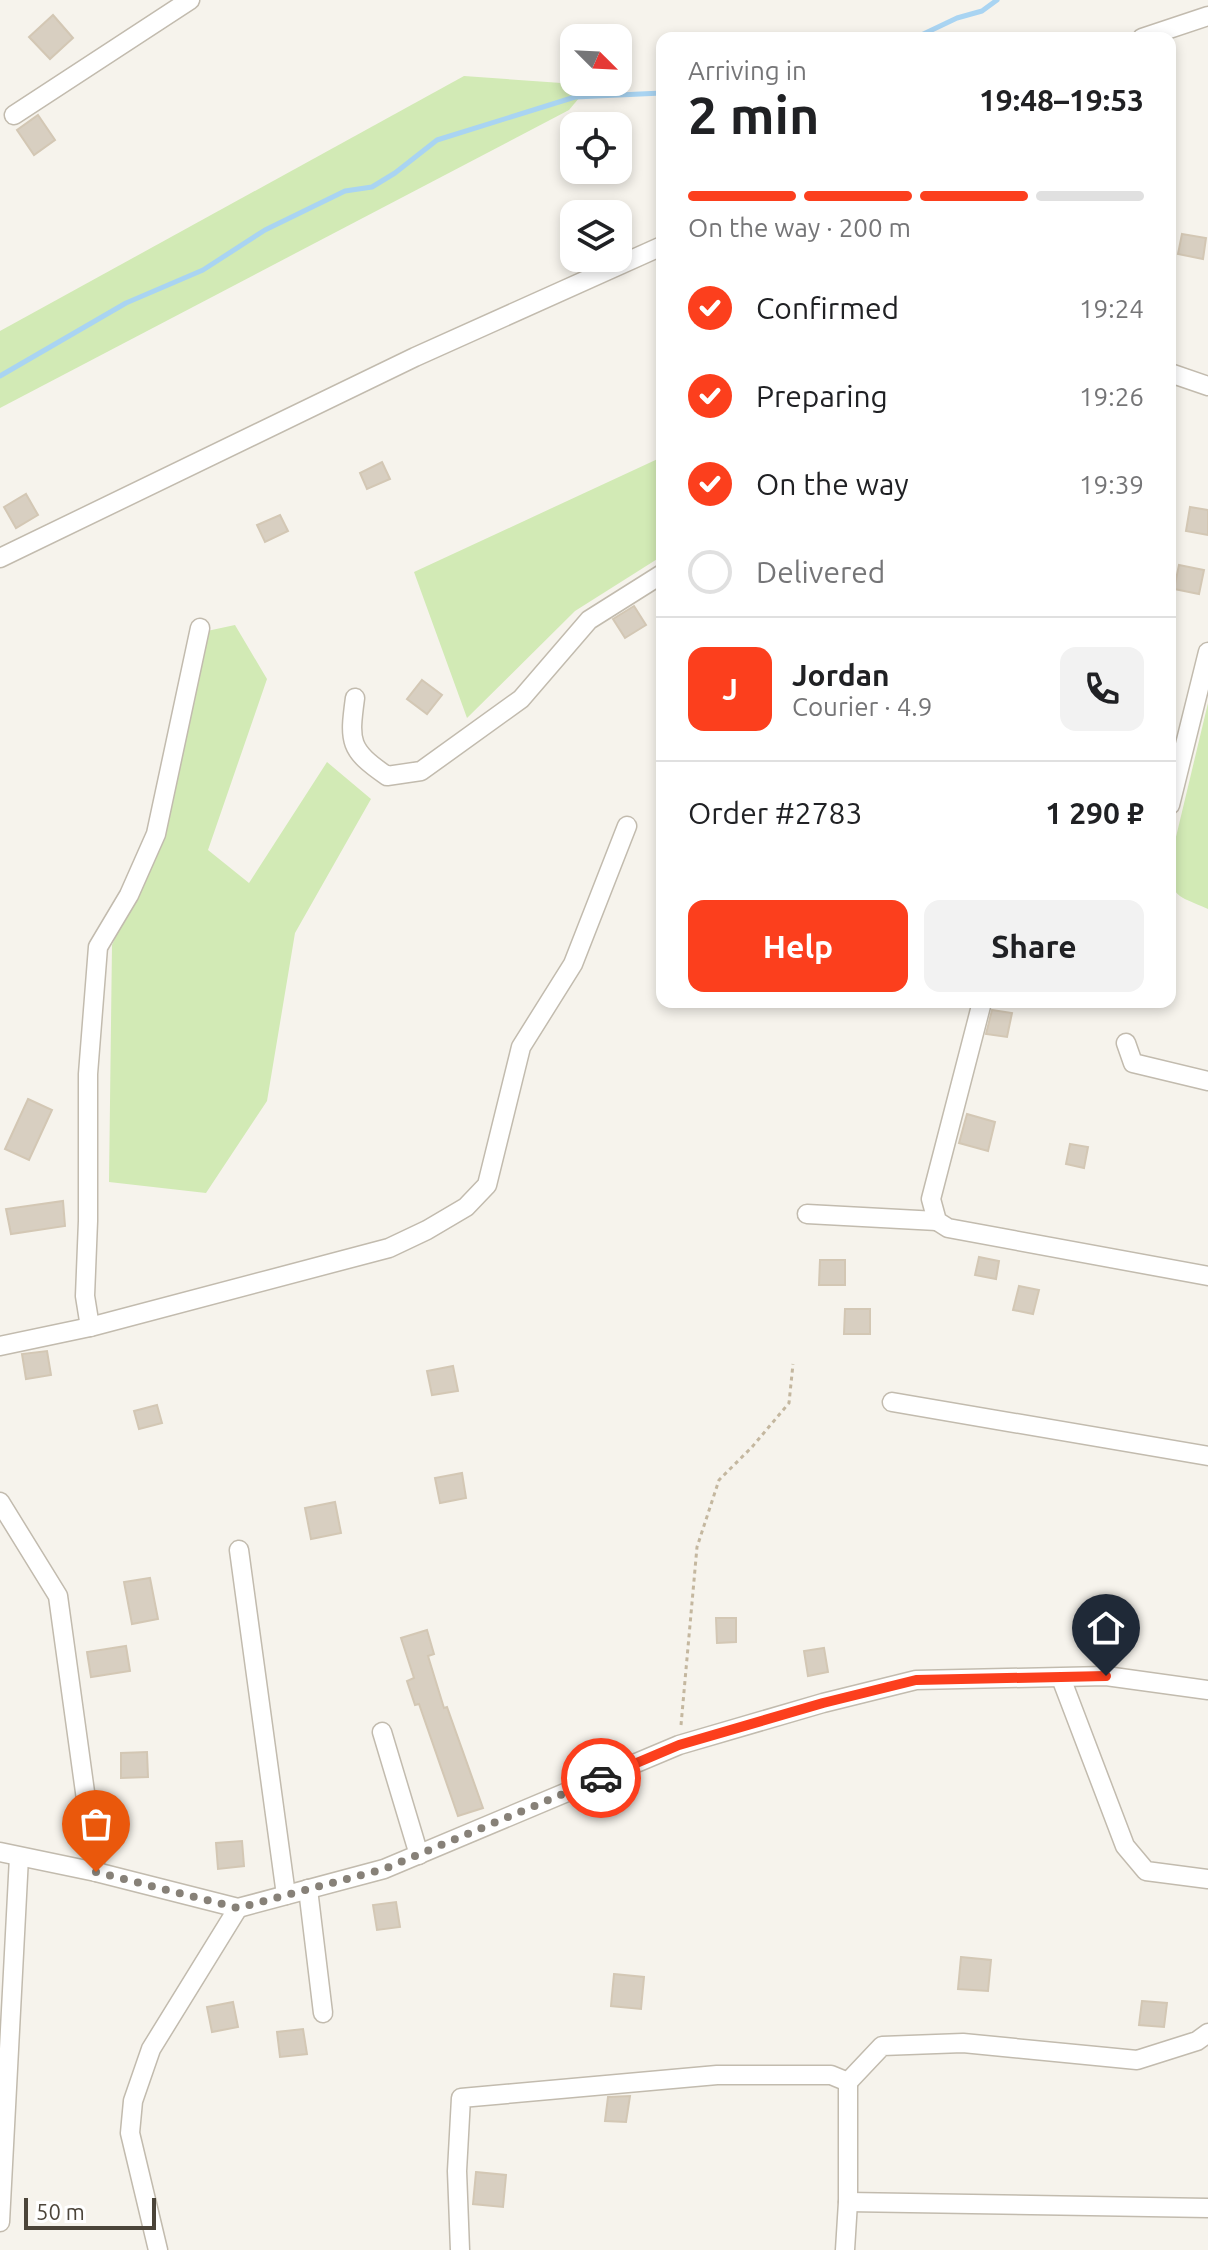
<!DOCTYPE html>
<html lang="en">
<head>
<meta charset="utf-8">
<style>
	body { margin:0; font-family:Ubuntu,sans-serif; background:#f2f2f2; color:#202124; height:100vh; display:flex; flex-direction:column; font-size:30px; white-space:nowrap }
	* { box-sizing:border-box; margin:0 }
	p { font-size:26px; color:#757577 }
	.icon { flex:none; width:44px; height:44px; fill:none; stroke:currentColor; stroke-width:2; stroke-linecap:round; stroke-linejoin:round }
	.map { position:relative; flex:1; overflow:hidden }
	.details { position:absolute; left:656px; top:32px; width:520px; height:976px; display:flex; flex-direction:column; background:#fff; border-radius:16px; box-shadow:0 4px 12px #0003 }
	.details>* { flex:none }
	.needle { width:52px; rotate:114deg }
	.tools { position:absolute; left:560px; top:24px; display:grid; gap:16px }
	.tools a { display:grid; place-items:center; width:72px; height:72px; border-radius:16px; background:#fff; box-shadow:0 4px 12px #0003; font-size:40px }
	.scale { position:absolute; left:24px; bottom:20px; width:132px; box-sizing:border-box; padding-left:8px; border:4px solid #4b4439; border-top:0; font-size:22px; line-height:28px; white-space:nowrap; color:#4b4439; -webkit-text-stroke:6px #fff; paint-order:stroke }
	.pin { position:absolute; display:grid; place-items:center; width:68px; height:68px; color:#fff; margin:-82px -34px; border-radius:50% 50% 50% 0; rotate:-45deg; box-shadow:0 0 8px #0007 }
	.pin .icon { rotate:45deg }
	.courier { position:absolute; display:grid; place-items:center; width:80px; height:80px; margin:-40px; border:6px solid #fc3f1d; border-radius:50%; background:#fff; color:#222; box-shadow:0 2px 10px #0007 }
	.head em { font-style:normal; font-weight:700 }
	.head div { display:flex; flex-direction:column-reverse }
	.head { display:flex; align-items:center; justify-content:space-between; height:136px; padding:0 32px }
	h1 { font-size:52px; font-weight:700; line-height:60px }
	.bar { display:grid; grid-template-columns:repeat(4,1fr); gap:12px 8px; align-content:center; height:96px; padding:0 32px }
	.bar i { height:10px; border-radius:6px; background:#e0e0e0 }
	.bar .selected { background:#fc3f1d }
	.bar p { grid-column:span 4 }
	.line { display:flex; align-items:center; gap:20px; padding:0 32px; border-top:2px solid #e0e0e0 }
	.line div { flex:1 }
	.round { display:grid; place-items:center; flex:none; width:84px; height:84px; border-radius:16px; background:#f2f2f2 }
	ol { padding:0 32px; list-style:none }
	li { display:flex; align-items:center; gap:24px; height:88px }
	li p { margin-inline-start:auto }
	li .icon { padding:8px; border-radius:50%; background:#fc3f1d; color:#fff; stroke-width:4 }
	li:last-child { color:#757577 }
	li i { width:44px; height:44px; border:4px solid #e0e0e0; border-radius:50% }
	.action { display:flex; gap:16px; margin-top:auto; padding:16px 32px }
	.action a { flex:1; height:92px; border-radius:16px; background:#fc3f1d; color:#fff; font-size:32px; font-weight:700; line-height:92px; text-align:center }
	.action a+a { background:#f2f2f2; color:#202124 }
	.map>svg:first-child { display:block }
	.green { fill:#d2eab5 }
	.lines { fill:none; stroke-linecap:round; stroke-linejoin:round }
	.stream { stroke:#a9d4f2; stroke-width:5 }
	.building { fill:#d8cfc1; stroke:#d3c7b4; stroke-width:2 }
	.minor-casing { stroke:#c2bbae; stroke-width:21 }
	.path { stroke:#c4b79f; stroke-width:3; stroke-dasharray:4 4; stroke-linecap:butt }
	.minor { stroke:#fff; stroke-width:18 }
	.done { stroke:#878178; stroke-width:8; stroke-dasharray:0 14.4 }
	.route { stroke:#fc3f1d; stroke-width:10 }
</style>
</head>
<body>
<div class="map">
<svg width="1208" height="2250" viewBox="0 0 1208 2250">
	<rect width="100%" height="100%" fill="#f6f3ec"/>
	<g class="green">
		<polygon points="464,76 590,85 569,110 0,408 0,331"/>
		<polygon points="662,457 662,556 575,611 467,718 414,572"/>
		<polygon points="235,625 267,679 208,850 249,883 327,762 371,799 295,933 267,1101 206,1193 109,1182 112,945 158,840 207,631"/>
		<path d="M1208,703V909C1177,895 1170,898 1170,862Z"/>
	</g>
	<g class="lines">
		<g class="stream">
			<polyline points="915,38 957,18 982,11 997,0"/>
			<polyline points="0,376 126,303 203,270 265,230 345,191 372,187 395,173 437,140 575,97 662,93"/>
		</g>
	</g>
	<g class="building">
		<polygon points="53,15 73,38 50,59 29,37"/>
		<polygon points="38,115 55,140 34,155 17,130"/>
		<polygon points="1182,234 1206,238 1203,259 1178,254"/>
		<polygon points="382,462 390,479 367,489 360,473"/>
		<polygon points="26,494 38,515 16,528 4,507"/>
		<polygon points="1190,507 1208,510 1208,535 1186,531"/>
		<polygon points="280,515 288,531 265,542 257,525"/>
		<polygon points="1179,565 1204,570 1199,594 1174,589"/>
		<polygon points="634,606 646,625 625,638 613,619"/>
		<polygon points="422,680 442,695 427,714 407,699"/>
		<polygon points="992,1010 1012,1013 1007,1037 986,1034"/>
		<polygon points="28,1099 52,1110 29,1160 5,1149"/>
		<polygon points="967,1114 995,1122 988,1151 959,1143"/>
		<polygon points="1070,1144 1088,1147 1084,1168 1066,1164"/>
		<polygon points="63,1201 65,1226 11,1234 6,1209"/>
		<polygon points="979,1257 999,1261 996,1279 975,1275"/>
		<polygon points="820,1260 845,1260 845,1285 819,1285"/>
		<polygon points="1019,1286 1039,1290 1033,1314 1013,1310"/>
		<polygon points="845,1309 870,1309 870,1334 844,1334"/>
		<polygon points="47,1351 51,1375 26,1379 22,1354"/>
		<polygon points="453,1366 458,1391 432,1395 427,1371"/>
		<polygon points="157,1405 162,1423 139,1429 134,1411"/>
		<polygon points="462,1473 466,1498 440,1503 435,1478"/>
		<polygon points="335,1502 341,1533 311,1539 305,1508"/>
		<polygon points="150,1578 158,1619 132,1624 124,1582"/>
		<polygon points="716,1618 736,1618 736,1642 717,1643"/>
		<polygon points="427,1630 434,1654 428,1656 444,1708 447,1707 483,1808 458,1816 419,1704 415,1705 407,1681 414,1678 401,1638"/>
		<polygon points="126,1646 130,1671 91,1677 87,1652"/>
		<polygon points="824,1648 828,1672 808,1676 804,1651"/>
		<polygon points="147,1752 148,1777 121,1778 121,1753"/>
		<polygon points="242,1841 244,1866 218,1869 216,1843"/>
		<polygon points="396,1902 400,1927 377,1930 373,1905"/>
		<polygon points="961,1957 991,1960 988,1991 958,1989"/>
		<polygon points="614,1974 644,1977 641,2009 611,2006"/>
		<polygon points="1142,2001 1167,2003 1164,2027 1139,2025"/>
		<polygon points="233,2002 238,2027 212,2032 207,2007"/>
		<polygon points="303,2029 307,2054 280,2057 277,2032"/>
		<polygon points="630,2096 626,2122 605,2121 608,2097"/>
		<polygon points="476,2172 506,2175 503,2207 473,2204"/>
	</g>
	<g class="lines">
		<g class="minor-casing">
			<g id="minor">
				<polyline points="1142,38 1208,16"/>
				<polyline points="14,115 190,0"/>
				<polyline points="1170,373 1208,386"/>
				<polyline points="0,558 415,357 662,246"/>
				<path d="M355,698C349,742 349,750 387,776L421,771L521,699L589,620L662,574"/>
				<polyline points="1170,805 1208,652"/>
				<polyline points="982,1002 931,1199 937,1221 948,1228 1208,1276"/>
				<polyline points="1126,1043 1133,1063 1208,1081"/>
				<polyline points="807,1214 937,1221"/>
				<polyline points="90,1327 85,1296 88,1221 88,1074 98,947 129,895 156,834 200,628"/>
				<polyline points="0,1346 90,1327 389,1248 427,1230 466,1207 487,1185 521,1047 573,964 627,826"/>
				<polyline points="892,1402 1208,1456"/>
				<polyline points="0,1502 58,1596 96,1872"/>
				<polyline points="239,1550 286,1895"/>
				<polyline points="1061,1678 1125,1846 1146,1871 1208,1879"/>
				<polyline points="382,1732 419,1855"/>
				<polyline points="0,1852 96,1872 238,1908 384,1869 679,1745 823,1703 916,1680 1106,1676 1208,1690"/>
				<polyline points="308,1889 323,2013"/>
				<polyline points="848,2082 882,2046 963,2043 1137,2060 1197,2041 1208,2033"/>
				<polyline points="848,2202 1208,2208"/>
				<polyline points="0,2222 19,1857"/>
				<polyline points="158,2250 130,2133 133,2101 151,2049 238,1908"/>
				<polyline points="460,2250 457,2171 461,2098 717,2075 831,2075 848,2082 848,2202 845,2250"/>
			</g>
		</g>
		<polyline class="path" points="681,1725 697,1547 719,1480 752,1447 789,1403 793,1364"/>
		<use href="#minor" class="minor"/>
	</g>
	<g class="lines">
		<polyline class="done" points="96,1872 238,1908 384,1869 601,1778"/>
		<polyline class="route" points="601,1778 679,1745 823,1703 916,1680 1106,1676"/>
	</g>
</svg>
<div class="tools">
<a><svg class="needle" viewBox="-14 -14 28 28"><path d="M0-13l5 13h-10z" fill="#e53935"/><path d="M0 13l5-13h-10z" fill="#757577"/></svg></a>
<a><svg class="icon" aria-label="locate" viewBox="0 0 24 24"><circle cx="12" cy="12" r="6"/><path d="M12 2v4M12 18v4M2 12h4M18 12h4"/></svg></a>
<a><svg class="icon" aria-label="layers" viewBox="0 0 24 24"><path d="M12 4l9 5-9 5-9-5zM3 14l9 5 9-5"/></svg></a>
</div>
<div class="scale">50 m</div>
<div class="pin" style="left:96px;top:1872px;background:#ea580c"><svg class="icon" aria-label="bag" viewBox="0 0 24 24"><path d="M5 8h14l-1 12H6zM9 8a3 3 0 0 1 6 0"/></svg></div>
<div class="pin" style="left:1106px;top:1676px;background:#1f2937"><svg class="icon" aria-label="home" viewBox="0 0 24 24"><path d="M3 11l9-7 9 7M6 9v11h12V9"/></svg></div>
<div class="courier" style="left:601px;top:1778px"><svg class="icon" aria-label="car" viewBox="0 0 24 24"><path d="M5 17H2v-5l4-1 3-4h7l3 4 3 1v5h-3M9 17h6M6 11h13"/><circle cx="7" cy="17" r="2"/><circle cx="17" cy="17" r="2"/></svg></div>
<section class="details">
<div class="head"><div><h1>2 min</h1><p>Arriving in</p></div><em>19:48–19:53</em></div>
<div class="bar"><i class="selected"></i><i class="selected"></i><i class="selected"></i><i></i><p>On the way · 200 m</p></div>
<ol>
<li><svg class="icon" aria-label="check" viewBox="0 0 24 24"><path d="M5 12l5 5 9-10"/></svg>Confirmed<p>19:24</p></li>
<li><svg class="icon" aria-label="check" viewBox="0 0 24 24"><path d="M5 12l5 5 9-10"/></svg>Preparing<p>19:26</p></li>
<li><svg class="icon" aria-label="check" viewBox="0 0 24 24"><path d="M5 12l5 5 9-10"/></svg>On the way<p>19:39</p></li>
<li><i></i>Delivered</li>
</ol>
<div class="line" style="height:144px"><b class="round" style="background:#fc3f1d;color:#fff">J</b><div><b>Jordan</b><p>Courier · 4.9</p></div><a class="round"><svg class="icon" aria-label="phone" viewBox="0 0 24 24"><path d="M5 4h4l2 5-3 2q2 4 5 5l2-3 5 2v4C11 20 4 13 5 4z"/></svg></a></div>
<div class="line" style="height:104px"><div>Order #2783</div><b>1 290 ₽</b></div>
<div class="action"><a>Help</a><a>Share</a></div>
</section>
</div>
</body>
</html>
